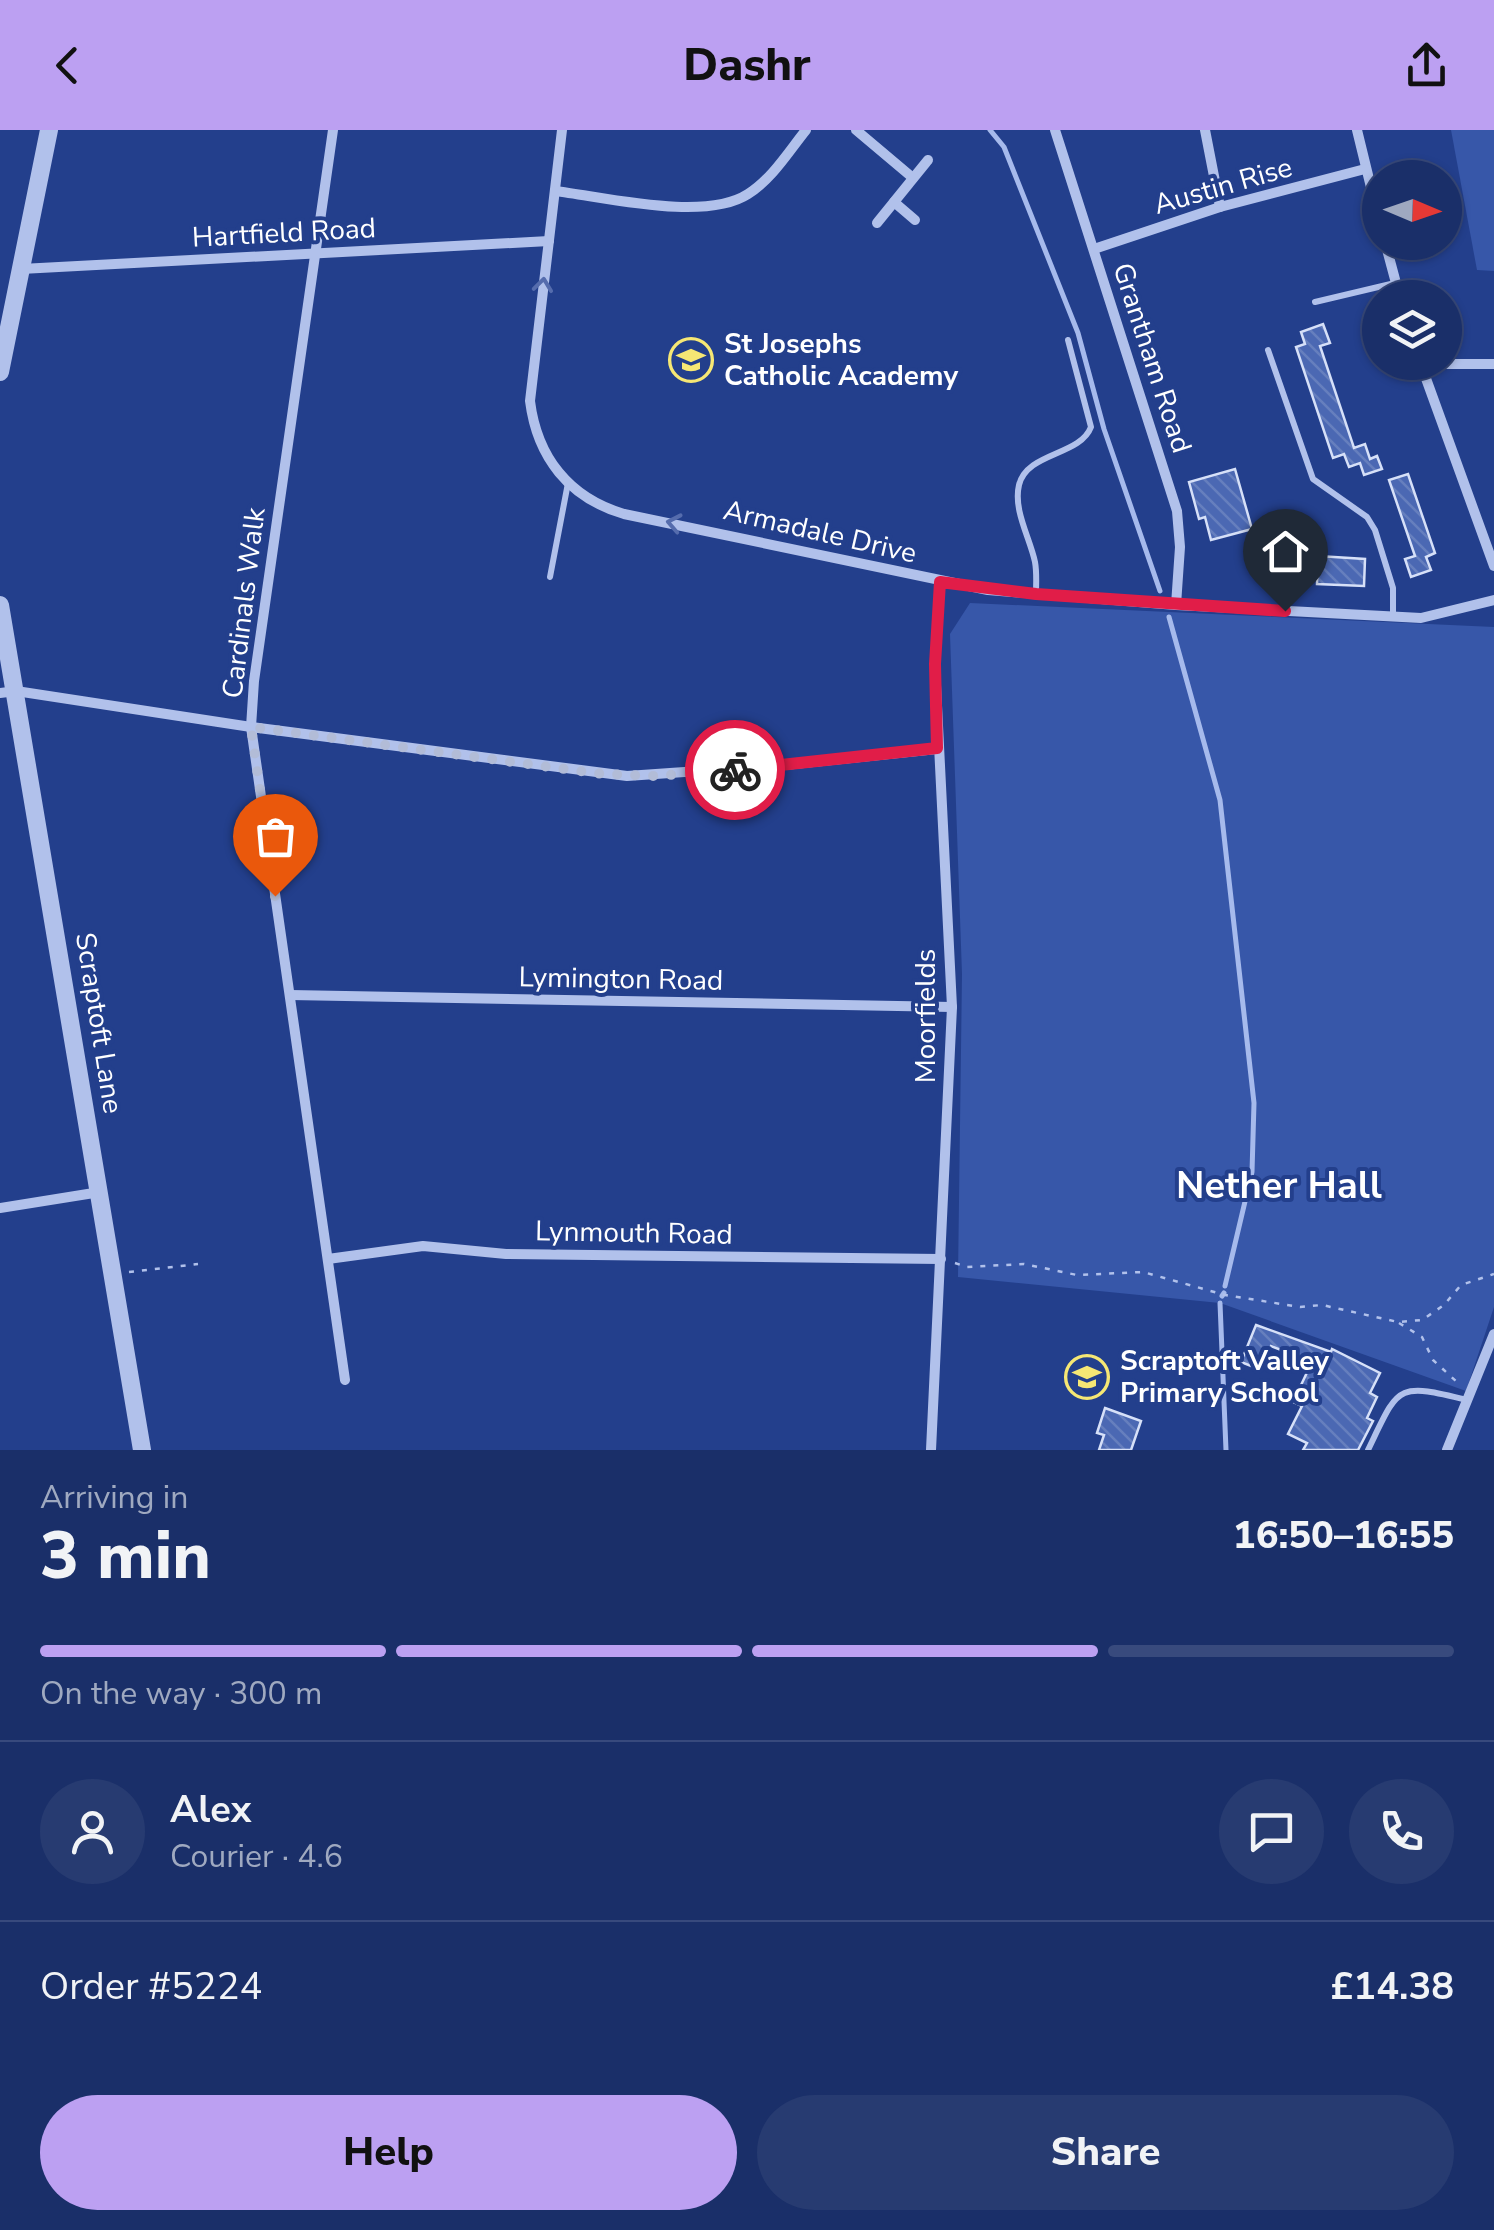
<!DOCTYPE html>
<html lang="en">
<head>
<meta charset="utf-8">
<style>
	body { margin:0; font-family:"Nunito Sans",sans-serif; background:#273b71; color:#f1f3f6; height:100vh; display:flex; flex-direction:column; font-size:38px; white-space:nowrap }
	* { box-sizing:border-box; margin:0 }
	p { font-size:32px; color:#9fa9c0 }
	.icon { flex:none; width:55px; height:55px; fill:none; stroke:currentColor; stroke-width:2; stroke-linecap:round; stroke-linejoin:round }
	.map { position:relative; height:1320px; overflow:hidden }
	.side { display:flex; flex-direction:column; background:#1a2f69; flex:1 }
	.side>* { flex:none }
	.needle { width:65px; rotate:92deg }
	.tools { position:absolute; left:1362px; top:30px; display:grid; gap:20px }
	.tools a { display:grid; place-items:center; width:100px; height:100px; border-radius:50%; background:#1a2f69; box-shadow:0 2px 8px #0004,0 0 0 2px #384a7d; font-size:50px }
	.pin { position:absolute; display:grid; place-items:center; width:85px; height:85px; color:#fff; margin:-102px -42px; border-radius:50% 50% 50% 0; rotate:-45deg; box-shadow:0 0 10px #0007 }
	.pin .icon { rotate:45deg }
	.courier { position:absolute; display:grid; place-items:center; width:100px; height:100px; margin:-50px; border:8px solid #e11d48; border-radius:50%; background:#fff; color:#222; box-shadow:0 2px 12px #0007 }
	.summary em { font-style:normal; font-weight:800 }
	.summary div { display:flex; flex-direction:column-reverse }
	.summary { display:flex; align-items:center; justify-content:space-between; height:170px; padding:0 40px }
	h1 { font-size:65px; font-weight:800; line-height:75px }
	.bar { display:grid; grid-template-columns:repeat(4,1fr); gap:15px 10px; align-content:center; height:120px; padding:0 40px }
	.bar i { height:12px; border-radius:8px; background:#384a7d }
	.bar .current { background:#bca0f2 }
	.bar p { grid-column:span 4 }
	.line { display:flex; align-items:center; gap:25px; padding:0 40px; border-top:2px solid #384a7d }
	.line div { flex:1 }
	.round { display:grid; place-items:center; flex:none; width:105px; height:105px; border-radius:52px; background:#273b71 }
	.action { display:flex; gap:20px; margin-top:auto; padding:20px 40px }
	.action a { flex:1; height:115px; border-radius:60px; background:#bca0f2; color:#111; font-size:40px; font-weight:800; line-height:115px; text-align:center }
	.action a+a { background:#273b71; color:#f1f3f6 }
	header { display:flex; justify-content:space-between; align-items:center; height:130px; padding:0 40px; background:#bca0f2; color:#111; font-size:45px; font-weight:800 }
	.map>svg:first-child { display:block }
	.green { fill:#3757a9 }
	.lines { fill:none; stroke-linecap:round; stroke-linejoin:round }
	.stream { stroke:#a6baec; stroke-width:5 }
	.building { fill:url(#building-back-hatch); stroke:#d6e0f8; stroke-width:2.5 }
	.path { stroke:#b1c1eb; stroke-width:2.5; stroke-dasharray:5 8; stroke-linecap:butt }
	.service { stroke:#b1c1eb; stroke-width:6 }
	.minor { stroke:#b1c1eb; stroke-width:10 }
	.tertiary { stroke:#b1c1eb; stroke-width:18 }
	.oneway { stroke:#556cad }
	.done { stroke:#b2bcd7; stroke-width:10; stroke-dasharray:0 18 }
	.route { stroke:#e11d48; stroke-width:12 }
	.labels { text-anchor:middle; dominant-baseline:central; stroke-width:8; stroke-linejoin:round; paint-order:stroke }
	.street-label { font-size:28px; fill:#fff; stroke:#233f8c }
	.poi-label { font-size:28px; font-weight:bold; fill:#fff; stroke:#233f8c; text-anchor:start }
	.district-label { font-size:38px; font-weight:bold; fill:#fff; stroke:#233f8c }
</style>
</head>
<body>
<header><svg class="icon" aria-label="back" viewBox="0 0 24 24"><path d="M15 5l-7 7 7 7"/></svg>Dashr<svg class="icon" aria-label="share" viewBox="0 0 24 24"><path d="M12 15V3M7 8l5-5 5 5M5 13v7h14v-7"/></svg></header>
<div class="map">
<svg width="1494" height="1320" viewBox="0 0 1494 1320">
	<defs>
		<pattern id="building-back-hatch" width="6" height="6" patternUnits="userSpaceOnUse" patternTransform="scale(2.5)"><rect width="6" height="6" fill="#4b68b3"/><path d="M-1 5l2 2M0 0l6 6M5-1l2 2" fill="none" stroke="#667fbe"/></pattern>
	</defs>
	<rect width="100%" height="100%" fill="#233f8c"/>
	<g class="green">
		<polygon points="1451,0 1494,0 1494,141 1477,140"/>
		<polygon points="970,473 1494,497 1494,1177 1466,1261 1220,1173 958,1147 962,844 950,504"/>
	</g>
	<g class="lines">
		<g class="stream">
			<polyline points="990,0 1004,17 1078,203 1104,299 1160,461"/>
			<polyline points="1169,487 1220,670 1254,973 1252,1042 1225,1156"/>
			<polyline points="1222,1166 1224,1163"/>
			<polyline points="1220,1173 1226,1320"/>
		</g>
	</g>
	<g class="building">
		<polygon points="1323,194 1330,213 1320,216 1354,318 1365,314 1370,329 1377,326 1382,339 1364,345 1360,333 1349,337 1344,324 1333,328 1296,217 1305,214 1301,202"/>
		<polygon points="1235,339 1252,399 1211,410 1205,387 1199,389 1189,352"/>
		<polygon points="1408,344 1435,423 1426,427 1431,440 1411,447 1405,429 1415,426 1389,350"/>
		<polygon points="1318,426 1365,429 1364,456 1317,454"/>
		<polygon points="1256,1195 1331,1222 1332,1219 1380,1243 1370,1263 1377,1267 1367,1288 1373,1291 1358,1320 1303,1320 1307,1313 1288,1304 1302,1276 1293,1272 1312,1232 1271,1216 1261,1240 1241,1232"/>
		<polygon points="1105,1278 1141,1291 1131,1320 1099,1320 1104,1305 1097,1303"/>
	</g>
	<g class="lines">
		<g class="path">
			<polyline points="955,1133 967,1137 1024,1134 1077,1145 1143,1142 1225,1165 1300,1177 1322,1175 1398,1192 1422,1190 1444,1175 1461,1155 1494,1144"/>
			<polyline points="129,1142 198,1134"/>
			<polyline points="1399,1193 1422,1207 1433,1230 1458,1253"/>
		</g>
		<g class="service">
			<polyline points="1315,172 1395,153"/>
			<polyline points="1268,220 1313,349 1367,387 1375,400 1393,458 1393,487"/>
			<polyline points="550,447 568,353"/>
			<path d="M1036,464C1036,454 1037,443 1035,432C1030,408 1013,380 1019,355C1027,322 1080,326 1091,297L1068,210"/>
			<path d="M1368,1320C1399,1256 1395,1252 1467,1270"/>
		</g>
		<g class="minor">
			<polyline points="333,0 254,551 251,597 345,1250"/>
			<path d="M562,0L530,271C537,327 569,368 624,384L988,460L1176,475L1421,488L1494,470"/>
			<polyline points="856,0 913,48"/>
			<polyline points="1055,0 1177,381 1180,417 1176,475"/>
			<polyline points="1205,0 1220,77"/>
			<polyline points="1357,0 1380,94"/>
			<path d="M555,61C605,67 705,92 748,64C772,49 789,21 806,0"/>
			<polyline points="894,72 915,90"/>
			<polyline points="877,93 928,30"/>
			<polyline points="1385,112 1400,168"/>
			<polyline points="1094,119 1220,77 1365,39"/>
			<polyline points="21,139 549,111"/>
			<polyline points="1420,232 1494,436"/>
			<polyline points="1422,241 1444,234 1494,234"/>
			<polyline points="0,563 16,561 251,597 627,646 785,635 937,619"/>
			<polyline points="290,865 952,877"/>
			<polyline points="0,1078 100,1062"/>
			<polyline points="328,1129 423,1116 506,1124 941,1129"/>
			<polyline points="931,1320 952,877 935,535 940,452"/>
			<polyline points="1447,1320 1494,1204"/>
		</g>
		<g class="tertiary">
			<polyline points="0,242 49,0"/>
			<polyline points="0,475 142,1320"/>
		</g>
	</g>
	<defs><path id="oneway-chevron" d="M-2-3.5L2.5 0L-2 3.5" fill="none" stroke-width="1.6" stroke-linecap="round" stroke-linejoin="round" transform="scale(2.5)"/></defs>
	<g class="oneway">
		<use href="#oneway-chevron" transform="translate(543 155) rotate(-83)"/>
		<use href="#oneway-chevron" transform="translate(674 393) rotate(-169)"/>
	</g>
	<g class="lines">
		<polyline class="done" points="275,766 251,597 602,644 656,646 735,640"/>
		<polyline class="route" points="735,640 937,618 935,534 940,452 1036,464 1285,481"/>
	</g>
	<defs>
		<g id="school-ring" transform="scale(2.25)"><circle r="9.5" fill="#233f8c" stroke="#f6e774" stroke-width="1.5"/><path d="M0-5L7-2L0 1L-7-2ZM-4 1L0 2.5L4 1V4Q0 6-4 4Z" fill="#f6e774"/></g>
	</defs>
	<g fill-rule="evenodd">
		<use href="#school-ring" x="691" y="230"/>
		<use href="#school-ring" x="1087" y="1247"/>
	</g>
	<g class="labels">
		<g class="street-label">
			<text transform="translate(1223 56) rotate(-16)">Austin Rise</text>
			<text transform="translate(284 103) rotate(-3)">Hartfield Road</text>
			<text transform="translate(1152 228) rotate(72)">Grantham Road</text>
			<text transform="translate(820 402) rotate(13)">Armadale Drive</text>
			<text transform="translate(244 473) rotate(-83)">Cardinals Walk</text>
			<text transform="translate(621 849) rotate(1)">Lymington Road</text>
			<text transform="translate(926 886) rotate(-90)">Moorfields</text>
			<text transform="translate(99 893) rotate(81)">Scraptoft Lane</text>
			<text transform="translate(634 1103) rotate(1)">Lynmouth Road</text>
		</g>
		<g class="poi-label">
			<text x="724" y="214">St Josephs<tspan x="724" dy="32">Catholic Academy</tspan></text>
			<text x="1120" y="1231">Scraptoft Valley<tspan x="1120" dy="32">Primary School</tspan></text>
		</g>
		<g class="district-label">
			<text x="1279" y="1055">Nether Hall</text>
		</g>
	</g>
</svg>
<div class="tools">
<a><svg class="needle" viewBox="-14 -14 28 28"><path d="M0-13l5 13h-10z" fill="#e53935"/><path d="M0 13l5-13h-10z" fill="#9fa9c0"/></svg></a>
<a><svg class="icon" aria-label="layers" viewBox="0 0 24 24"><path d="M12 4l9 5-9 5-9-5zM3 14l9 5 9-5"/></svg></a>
</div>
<div class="pin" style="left:275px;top:766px;background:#ea580c"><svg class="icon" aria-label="bag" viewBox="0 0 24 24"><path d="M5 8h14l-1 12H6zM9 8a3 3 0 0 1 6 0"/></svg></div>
<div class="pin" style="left:1285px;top:481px;background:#1f2937"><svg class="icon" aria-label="home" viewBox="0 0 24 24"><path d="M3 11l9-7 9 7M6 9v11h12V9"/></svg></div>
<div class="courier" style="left:735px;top:640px"><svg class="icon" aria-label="bike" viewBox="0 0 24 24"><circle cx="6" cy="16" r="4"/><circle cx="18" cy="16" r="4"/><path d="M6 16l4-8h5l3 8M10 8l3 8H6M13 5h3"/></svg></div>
</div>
<section class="side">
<div class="summary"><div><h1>3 min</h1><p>Arriving in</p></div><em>16:50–16:55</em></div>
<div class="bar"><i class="current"></i><i class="current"></i><i class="current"></i><i></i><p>On the way · 300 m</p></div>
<div class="line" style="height:180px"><a class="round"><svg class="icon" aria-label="person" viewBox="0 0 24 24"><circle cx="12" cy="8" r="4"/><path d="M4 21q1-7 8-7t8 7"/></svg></a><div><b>Alex</b><p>Courier · 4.6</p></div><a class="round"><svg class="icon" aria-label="chat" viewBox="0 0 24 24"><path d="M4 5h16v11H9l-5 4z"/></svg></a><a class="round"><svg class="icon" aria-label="phone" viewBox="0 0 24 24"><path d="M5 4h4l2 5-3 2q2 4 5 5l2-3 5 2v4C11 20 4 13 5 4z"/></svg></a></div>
<div class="line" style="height:130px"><div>Order #5224</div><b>£14.38</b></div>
<div class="action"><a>Help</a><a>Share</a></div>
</section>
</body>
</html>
